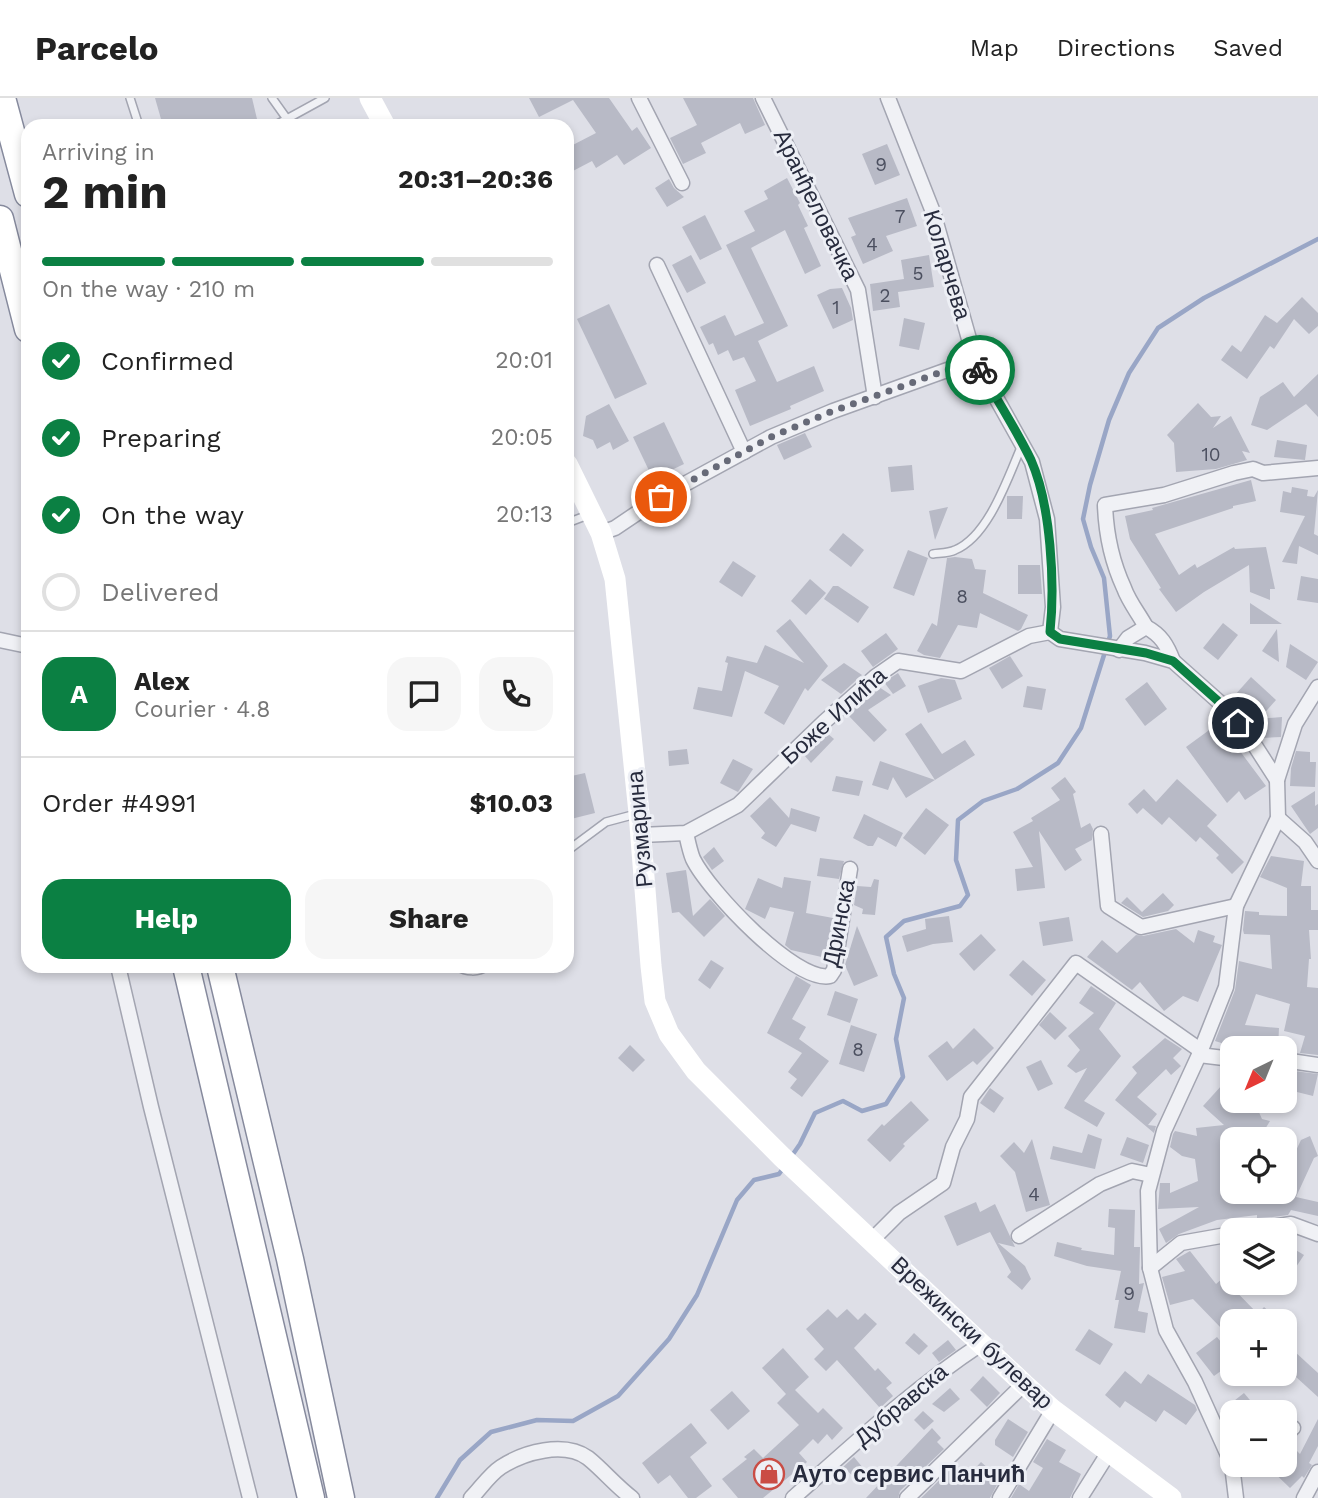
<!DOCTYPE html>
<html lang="en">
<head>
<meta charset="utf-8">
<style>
	body { margin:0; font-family:"Work Sans",sans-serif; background:#f6f6f6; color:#222; height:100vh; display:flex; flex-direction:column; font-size:26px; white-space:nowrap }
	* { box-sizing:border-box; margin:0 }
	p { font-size:23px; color:#767676 }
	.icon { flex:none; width:38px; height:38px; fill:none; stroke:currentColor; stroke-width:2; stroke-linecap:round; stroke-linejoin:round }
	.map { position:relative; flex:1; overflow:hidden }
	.sheet { position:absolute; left:21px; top:21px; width:553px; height:854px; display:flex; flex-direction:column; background:#fff; border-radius:21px; box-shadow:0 4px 10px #0003 }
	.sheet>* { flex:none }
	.needle { width:46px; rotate:223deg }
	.buttons { position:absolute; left:1220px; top:938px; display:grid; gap:14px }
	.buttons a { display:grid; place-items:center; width:77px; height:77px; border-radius:14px; background:#fff; box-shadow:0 4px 10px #0003; font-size:35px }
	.pin { position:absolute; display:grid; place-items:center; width:60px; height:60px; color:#fff; margin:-30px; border:4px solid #fff; border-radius:50%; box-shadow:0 2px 7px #0007 }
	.courier { position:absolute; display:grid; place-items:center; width:70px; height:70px; margin:-35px; border:5px solid #0b8043; border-radius:50%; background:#fff; color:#222; box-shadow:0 2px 9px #0007 }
	.summary em { font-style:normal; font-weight:700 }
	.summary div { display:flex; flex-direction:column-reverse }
	.summary { display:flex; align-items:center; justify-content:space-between; height:119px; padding:0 21px }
	h1 { font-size:46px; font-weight:700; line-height:52px }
	.bar { display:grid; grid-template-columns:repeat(4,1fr); gap:10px 7px; align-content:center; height:84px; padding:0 21px }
	.bar i { height:9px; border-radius:5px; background:#e0e0e0 }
	.bar .current { background:#0b8043 }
	.bar p { grid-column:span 4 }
	.line { display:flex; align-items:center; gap:18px; padding:0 21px; border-top:2px solid #e0e0e0 }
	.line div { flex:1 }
	.round { display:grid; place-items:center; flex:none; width:74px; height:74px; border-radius:21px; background:#f6f6f6 }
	ol { padding:0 21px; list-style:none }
	li { display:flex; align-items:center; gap:21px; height:77px }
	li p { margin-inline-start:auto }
	li .icon { padding:7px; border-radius:50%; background:#0b8043; color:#fff; stroke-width:4 }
	li:last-child { color:#767676 }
	li i { width:38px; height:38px; border:4px solid #e0e0e0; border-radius:50% }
	.action { display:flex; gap:14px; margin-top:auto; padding:14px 21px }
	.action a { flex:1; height:80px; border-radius:21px; background:#0b8043; color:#fff; font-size:28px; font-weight:700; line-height:80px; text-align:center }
	.action a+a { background:#f6f6f6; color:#222 }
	header { display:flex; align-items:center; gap:42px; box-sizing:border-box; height:98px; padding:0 35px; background:#fff; border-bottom:2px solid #e0e0e0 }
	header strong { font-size:33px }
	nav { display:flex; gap:38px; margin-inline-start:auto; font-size:24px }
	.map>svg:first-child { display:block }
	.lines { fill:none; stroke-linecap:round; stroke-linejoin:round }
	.stream { stroke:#99a6c6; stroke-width:4.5 }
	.building { fill:#b8bac6 }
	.lane-casing { stroke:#a3a5b1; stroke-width:10 }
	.street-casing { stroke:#a3a5b1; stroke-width:17 }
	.highway-casing { stroke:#868a9d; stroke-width:29 }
	.lane { stroke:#f0f1f5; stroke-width:7 }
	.street { stroke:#f0f1f5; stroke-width:14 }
	.secondary { stroke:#fff; stroke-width:21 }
	.highway { stroke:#fff; stroke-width:26 }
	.done { stroke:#676a78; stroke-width:7; stroke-dasharray:0 12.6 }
	.route { stroke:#0b8043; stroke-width:9 }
	.labels { text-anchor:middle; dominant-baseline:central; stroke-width:6; stroke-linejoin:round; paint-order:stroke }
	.number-label { font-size:19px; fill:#4b4f5f }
	.street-label { font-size:23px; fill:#272b3d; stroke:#edeff5 }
	.poi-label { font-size:23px; font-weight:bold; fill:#272b3d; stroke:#edeff5; text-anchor:start }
</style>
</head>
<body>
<header>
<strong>Parcelo</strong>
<nav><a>Map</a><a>Directions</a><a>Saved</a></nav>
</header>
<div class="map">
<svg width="1318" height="1400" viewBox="0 0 1318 1400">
	<rect width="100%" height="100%" fill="#dedfe7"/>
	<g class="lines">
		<g class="stream">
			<polyline points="791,1059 800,1046 815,1015 843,1003 862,1013 886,1006 903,979 896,941 904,900 894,876 886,839 904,823 960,808 968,797 956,762 958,722 983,703 1017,691 1058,665 1081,630 1110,538 1104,480 1091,449 1083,421 1090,387 1109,322 1129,275 1158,230 1204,200 1318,141"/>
			<polyline points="437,1400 460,1362 491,1334 537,1322 573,1323 618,1298 669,1241 697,1197 737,1102 754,1082 779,1076 784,1069"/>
		</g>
	</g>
	<g class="building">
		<polygon points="155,0 252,0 257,21 230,28 163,28"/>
		<polygon points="529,0 609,0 632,33 637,29 651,50 624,67 617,57 596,70 592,63 571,74 567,67 567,50 596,35 573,2 539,19"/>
		<polygon points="683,0 753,0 765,27 745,36 740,25 701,45 706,55 683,66 670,40 697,27"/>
		<polygon points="887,46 900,77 875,87 862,56"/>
		<polygon points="787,80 800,105 798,107 808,128 804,130 821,168 805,176 785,132 751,150 788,228 758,243 777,284 814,268 824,293 790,308 791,311 750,328 735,292 756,283 744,259 733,263 728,252 718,257 713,245 709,247 700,229 725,217 735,238 764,225 726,147 755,133 744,113 768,101 764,93"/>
		<polygon points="669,81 674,90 684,99 667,109 655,90"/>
		<polygon points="907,100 917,128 886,138 893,153 863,166 851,139 856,137 848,120"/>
		<polygon points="705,117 722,151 700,162 682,129"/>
		<polygon points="691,157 706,185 687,195 672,167"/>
		<polygon points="929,157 934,189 898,194 900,209 873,213 870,186 904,181 901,162"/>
		<polygon points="842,190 851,210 853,222 833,231 817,197 830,191"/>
		<polygon points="1302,199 1318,215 1318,228 1309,236 1294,221 1274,251 1270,248 1247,281 1221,262 1232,247 1241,254 1265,217 1277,225"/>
		<polygon points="609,206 647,286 615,301 577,221"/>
		<polygon points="904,220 925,225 919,252 899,248"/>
		<polygon points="1318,276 1318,319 1306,306 1267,332 1251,327 1260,299 1283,284 1294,299"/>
		<polygon points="1198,305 1211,319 1221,318 1213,330 1231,318 1250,355 1242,353 1247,362 1216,371 1176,374 1174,345 1167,337"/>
		<polygon points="609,306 629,343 613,352 610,344 597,351 593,342 583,338 586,318"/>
		<polygon points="664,324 684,366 653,381 633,339"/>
		<polygon points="805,335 812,349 784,362 777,347"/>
		<polygon points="1277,342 1307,347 1305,362 1274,359"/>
		<polygon points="912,367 914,392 891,394 888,369"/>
		<polygon points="1251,382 1256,403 1233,408 1233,410 1155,436 1179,477 1195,466 1197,470 1234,449 1235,451 1266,449 1275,491 1270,491 1270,502 1250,494 1249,467 1204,494 1176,514 1159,491 1161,490 1130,441 1125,418 1153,412 1152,410 1159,408"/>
		<polygon points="1292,389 1308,392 1307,398 1314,399 1318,392 1314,436 1318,438 1318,457 1299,448 1297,466 1282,464 1305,418 1280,414 1283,393 1291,395"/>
		<polygon points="1007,398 1023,398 1022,421 1007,421"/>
		<polygon points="948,409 935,442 929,413"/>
		<polygon points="843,435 864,452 851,469 829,452"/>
		<polygon points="908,452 928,460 914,498 893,490"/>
		<polygon points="955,459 972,461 975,471 986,472 983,495 1028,517 1021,531 1018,533 980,515 977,530 958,527 940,560 924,557 917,553 932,525 937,528 947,460"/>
		<polygon points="733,463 756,478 742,499 719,484"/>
		<polygon points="1018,467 1040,467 1042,496 1018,496"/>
		<polygon points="1301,478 1318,481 1318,505 1297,502"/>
		<polygon points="810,481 826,495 806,517 791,503"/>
		<polygon points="833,488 838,488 869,509 858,525 824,501"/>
		<polygon points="1250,505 1282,526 1250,526"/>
		<polygon points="790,521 828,568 808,593 805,590 784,627 764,615 779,588 745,573 732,619 693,611 698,589 722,593 728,565 725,564 727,558 757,565 765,547 804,565 776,533"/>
		<polygon points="1223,525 1238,537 1218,562 1203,550"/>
		<polygon points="1277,531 1279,564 1262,553"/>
		<polygon points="886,535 898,551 873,569 861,553"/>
		<polygon points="1290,546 1318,564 1306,582 1286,569"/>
		<polygon points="1010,558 1023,578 1002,591 989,570"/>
		<polygon points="844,565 862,577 841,596 821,582"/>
		<polygon points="898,575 906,588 893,596 884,584"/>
		<polygon points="1251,579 1276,602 1260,620 1235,597"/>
		<polygon points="941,580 955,582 962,601 928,615 918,588"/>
		<polygon points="1147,584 1167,611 1145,628 1125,601"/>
		<polygon points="1027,588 1046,591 1042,612 1023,609"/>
		<polygon points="879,589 891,597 868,612 887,632 874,644 847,616"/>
		<polygon points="1282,619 1281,639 1262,640 1259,621"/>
		<polygon points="1223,622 1232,634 1228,637 1266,688 1245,702 1239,693 1227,705 1186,649"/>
		<polygon points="921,625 942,656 965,642 975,657 906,700 893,679 888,692 872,687 880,663 935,682 905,636"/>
		<polygon points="827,635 834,641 811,665 804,657"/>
		<polygon points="687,651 689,666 669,668 668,653"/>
		<polygon points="1296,653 1310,654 1310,664 1316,664 1315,689 1290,688 1291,670"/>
		<polygon points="733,661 753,671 738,694 720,685"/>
		<polygon points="585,675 595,715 567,722 567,679"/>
		<polygon points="836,678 863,683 859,698 832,693"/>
		<polygon points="1065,679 1076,694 1073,696 1081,730 1090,725 1093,731 1092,742 1075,751 1082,762 1065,773 1039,733 1045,790 1017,793 1015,771 1033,769 1013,734 1033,723 1031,720 1060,702 1051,690"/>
		<polygon points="1177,681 1217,717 1207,728 1244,764 1232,776 1216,760 1219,757 1200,739 1196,744 1169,719 1162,727 1143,710 1137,716 1128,706 1144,691 1156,704"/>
		<polygon points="1315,693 1315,708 1318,706 1318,730 1310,736 1291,708"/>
		<polygon points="770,699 789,720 791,710 820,719 816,734 791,726 776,749 761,740 765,735 750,718"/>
		<polygon points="926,710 949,727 925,757 903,740"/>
		<polygon points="864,716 903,735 896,749 878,739 873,748 868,748 853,740"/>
		<polygon points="714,749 724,763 712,772 703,759"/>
		<polygon points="1271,758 1304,763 1301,788 1311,788 1311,812 1318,812 1318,832 1309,832 1311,861 1309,861 1307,889 1318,890 1318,957 1300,955 1305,938 1284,933 1290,906 1256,896 1245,927 1279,930 1278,950 1231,948 1215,943 1235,892 1239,863 1272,871 1270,837 1244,836 1243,832 1245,813 1259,814 1259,817 1287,818 1287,790 1260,779"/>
		<polygon points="820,760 844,763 839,781 817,778"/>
		<polygon points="686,772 693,818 710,801 725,818 704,839 679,814 672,815 666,775"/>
		<polygon points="784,779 811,783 806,815 833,820 826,860 791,852 785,847 794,814 770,809 765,821 745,811 758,780 782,790"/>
		<polygon points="874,781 879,782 875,817 862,816 863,811 854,807 857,788 871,789"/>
		<polygon points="1163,795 1174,807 1168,813 1143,819 1121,805 1127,799 1142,814"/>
		<polygon points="949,818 953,844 933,846 907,854 902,838 926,831 925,821"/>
		<polygon points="1069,819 1073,843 1043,848 1039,824"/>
		<polygon points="857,828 878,878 854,888 845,867"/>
		<polygon points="1176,831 1194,845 1198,832 1215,838 1213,844 1222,847 1198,904 1183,898 1164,913 1140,884 1132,892 1087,859 1102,842 1117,855 1136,837 1143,838"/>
		<polygon points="981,836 996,852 974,873 959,856"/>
		<polygon points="711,862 724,870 710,891 698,882"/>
		<polygon points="1023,862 1046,882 1032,898 1009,877"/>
		<polygon points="796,878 811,887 792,921 806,929 799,941 829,963 802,999 790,990 797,981 788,974 802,955 767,935"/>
		<polygon points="1091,888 1116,905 1099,931 1121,958 1084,1003 1105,1015 1097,1029 1064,1010 1087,970 1076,975 1067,968 1080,952 1068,938 1094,915 1079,905"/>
		<polygon points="835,893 858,901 850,925 827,917"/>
		<polygon points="1050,914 1067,930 1055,942 1039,927"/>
		<polygon points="851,927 877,936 864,974 839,966"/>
		<polygon points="974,930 994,950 977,967 973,963 947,983 928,958 947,943 953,951"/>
		<polygon points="1165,940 1182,951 1173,960 1181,968 1171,977 1166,971 1137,999 1157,1016 1148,1027 1156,1028 1154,1035 1115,1002 1137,975 1132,969"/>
		<polygon points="630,947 645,962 633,974 618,960"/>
		<polygon points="1041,962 1053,986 1038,993 1026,969"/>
		<polygon points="1294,973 1318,976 1313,998 1289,992"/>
		<polygon points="1232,976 1232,1003 1254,1003 1262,1021 1270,1023 1259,1041 1232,1041 1232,1094 1284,1094 1284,1078 1301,1042 1310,1038 1318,1058 1314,1060 1296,1099 1318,1104 1318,1118 1291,1112 1288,1117 1273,1119 1257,1120 1257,1117 1217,1122 1179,1136 1166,1145 1159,1131 1199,1109 1158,1111 1160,1085 1170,1085 1170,1095 1198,1083 1195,1061 1182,1058 1170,1049 1173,1036 1175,1033 1197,1038 1196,1030 1224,1027 1203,1008"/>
		<polygon points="990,990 1004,1000 994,1015 980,1005"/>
		<polygon points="911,1003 929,1022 903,1046 905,1048 890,1064 867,1042 882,1026 884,1028"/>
		<polygon points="1088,1036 1102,1041 1095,1071 1050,1061 1053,1048 1082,1055"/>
		<polygon points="1127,1039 1149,1047 1143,1065 1120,1057"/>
		<polygon points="1032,1041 1050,1107 1026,1114 1015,1074 1000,1058 1014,1044 1024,1055"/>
		<polygon points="976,1104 980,1114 995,1106 1015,1149 998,1145 1025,1168 1031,1181 1022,1192 1007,1179 1011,1174 990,1134 957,1148 944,1118"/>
		<polygon points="1109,1111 1135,1112 1134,1149 1140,1149 1139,1186 1144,1185 1138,1213 1148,1215 1145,1235 1114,1230 1119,1202 1115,1202 1121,1173 1087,1168 1054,1158 1057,1144 1082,1150 1081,1152 1114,1157 1115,1130 1108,1129"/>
		<polygon points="1284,1145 1304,1157 1292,1175 1284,1170"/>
		<polygon points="1190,1153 1216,1186 1223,1180 1258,1216 1264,1209 1280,1223 1228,1223 1221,1230 1193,1201 1170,1207 1162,1179 1185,1173 1176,1161"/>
		<polygon points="828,1211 837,1220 847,1211 858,1222 865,1215 877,1226 854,1250 875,1273 878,1270 892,1285 886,1290 893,1298 880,1310 837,1262 826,1273 814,1261 824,1251 806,1231"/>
		<polygon points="1089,1231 1113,1246 1100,1267 1075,1252"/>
		<polygon points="914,1235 928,1248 919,1257 905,1245"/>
		<polygon points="1217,1239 1232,1258 1232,1265 1214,1278 1196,1255"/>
		<polygon points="948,1242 956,1252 939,1264 932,1255"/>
		<polygon points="783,1250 809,1279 795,1292 818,1315 823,1310 843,1330 832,1342 827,1336 818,1346 813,1341 799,1355 807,1364 763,1400 738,1400 722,1381 747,1361 744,1359 754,1351 763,1360 799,1327 777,1305 786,1296 762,1270"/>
		<polygon points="1294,1253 1318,1275 1318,1299 1284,1268 1284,1263"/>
		<polygon points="1125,1273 1141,1286 1148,1276 1195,1307 1197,1312 1186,1327 1164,1312 1156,1324 1125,1303 1120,1310 1105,1297"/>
		<polygon points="983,1278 1000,1295 987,1309 970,1292"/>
		<polygon points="950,1290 960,1301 944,1314 932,1306"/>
		<polygon points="732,1293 750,1313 728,1332 710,1312"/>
		<polygon points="1244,1295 1260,1314 1220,1314"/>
		<polygon points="923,1313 934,1323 924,1332 914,1322"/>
		<polygon points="1008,1321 1028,1334 1013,1359 995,1347 995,1342"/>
		<polygon points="1318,1321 1318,1348 1309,1365 1312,1367 1304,1380 1302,1378 1290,1390 1266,1367 1284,1367 1284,1349 1293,1357 1297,1353 1300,1356"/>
		<polygon points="691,1325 707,1345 690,1359 712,1388 696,1400 688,1400 670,1377 658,1386 642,1365"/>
		<polygon points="932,1330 941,1340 937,1344 944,1351 900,1393 898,1400 866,1400"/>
		<polygon points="1047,1341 1066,1352 1059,1364 1081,1376 1070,1400 1011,1400 1019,1386 1029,1393 1043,1370 1033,1364"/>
		<polygon points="854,1359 863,1370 854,1379 843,1369"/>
		<polygon points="981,1364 1000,1381 990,1400 921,1400 956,1366 968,1378"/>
	</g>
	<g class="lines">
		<g class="lane-casing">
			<g id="lane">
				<polyline points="130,0 139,28"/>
				<polyline points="272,0 287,21"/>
				<polyline points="274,28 325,0"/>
				<polyline points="567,425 588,417"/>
				<path d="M933,456C940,455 949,455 955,452C989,438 1008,379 1022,347"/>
				<polyline points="567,753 606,724 636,716"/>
				<path d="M457,868C466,874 478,875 487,868"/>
			</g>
		</g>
		<g class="street-casing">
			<g id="street">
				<polyline points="639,0 682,85"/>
				<polyline points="763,0 858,192 875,299"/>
				<polyline points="888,0 933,114 975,262 1032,364 1047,421 1053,509 1050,534"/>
				<polyline points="657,167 744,354"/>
				<polyline points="601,435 615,430 661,399 771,339 833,313 975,262"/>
				<path d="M1146,529C1139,516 1129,504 1124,490C1112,464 1106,436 1105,407L1164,397L1234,375L1253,371L1263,375L1318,370"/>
				<polyline points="0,542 28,548"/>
				<path d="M1119,552L1128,540L1146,529C1161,537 1167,547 1173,563"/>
				<polyline points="1278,720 1305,744 1318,763"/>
				<path d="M686,735C688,744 690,754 693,761C708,792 795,885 830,878L834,872L850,771"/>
				<polyline points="1101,736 1108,808 1141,829 1236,808"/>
				<polyline points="641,737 686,735 738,707 824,624 875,579 898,563 961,573 1029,538 1050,534 1060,541 1145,555 1173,563 1227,611 1250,640 1277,682"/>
				<polyline points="118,868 151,1009 250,1400"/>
				<polyline points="1199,957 1232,961"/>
				<polyline points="1284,962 1318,967"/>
				<polyline points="1253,1132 1291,1126 1318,1136"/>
				<polyline points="1019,1138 1100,1086 1132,1073 1151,1077"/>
				<polyline points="872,1142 899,1115 943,1085 953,1049 967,1021 971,999 1076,865 1200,952"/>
				<polyline points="1150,1170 1181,1145 1232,1136"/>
				<polyline points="1284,1335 1293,1330"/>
				<polyline points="1232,1366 1195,1284 1166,1232 1150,1170 1148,1093 1164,1033 1199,957 1226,889 1236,808 1278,720 1277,682 1295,626 1318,589"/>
				<polyline points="1232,1367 1236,1400"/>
				<path d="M471,1400C481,1390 489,1377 501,1369C524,1354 564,1343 588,1360C603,1372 616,1388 632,1400"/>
				<path d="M793,1400C854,1346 913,1291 981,1246"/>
				<polyline points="907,1400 1024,1286"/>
				<polyline points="1000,1400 1053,1312"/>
				<polyline points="1080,1400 1109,1354"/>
				<polyline points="1304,1400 1318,1374"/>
			</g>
		</g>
		<g class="highway-casing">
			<g id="highway">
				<polyline points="2,0 28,96"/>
				<polyline points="0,121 28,231"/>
				<polyline points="186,868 311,1400"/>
				<polyline points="220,868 290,1161 341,1400"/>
			</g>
		</g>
		<use href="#lane" class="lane"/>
		<use href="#street" class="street"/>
		<g class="secondary">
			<polyline points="370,0 385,28"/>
			<polyline points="567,366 601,435 615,481 639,715 651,868 655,903 669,936 696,973 782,1059 1024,1286 1053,1312 1171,1400"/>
		</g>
		<use href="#highway" class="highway"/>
	</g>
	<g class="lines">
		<polyline class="done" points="661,399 771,339 833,313 975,262 980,272"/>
		<path class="route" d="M980,272C997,302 1016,331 1031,362C1051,407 1055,486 1050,534L1060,541L1146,555L1173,563L1227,611L1238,625"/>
	</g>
	<defs>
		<g id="shop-ring" transform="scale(1.575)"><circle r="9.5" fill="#edeff5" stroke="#ca4d45" stroke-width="1.5"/><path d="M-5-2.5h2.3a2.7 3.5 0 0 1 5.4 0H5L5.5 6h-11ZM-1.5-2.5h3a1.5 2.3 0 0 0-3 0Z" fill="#ca4d45"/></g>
	</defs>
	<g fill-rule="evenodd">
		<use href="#shop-ring" x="769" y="1376"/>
	</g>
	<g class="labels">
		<g class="number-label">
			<text x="881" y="66">9</text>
			<text x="900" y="118">7</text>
			<text x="872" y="146">4</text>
			<text x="918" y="175">5</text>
			<text x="885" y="197">2</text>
			<text x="836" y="209">1</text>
			<text x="1211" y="356">10</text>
			<text x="962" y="498">8</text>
			<text x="858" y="951">8</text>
			<text x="1034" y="1096">4</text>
			<text x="1129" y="1195">9</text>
		</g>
		<g class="street-label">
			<text transform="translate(816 107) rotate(64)">Аранђеловачка</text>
			<text transform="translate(947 167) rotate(73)">Коларчева</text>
			<text transform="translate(834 618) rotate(-42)">Боже Илића</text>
			<text transform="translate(640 731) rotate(-95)">Рузмарина</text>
			<text transform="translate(839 825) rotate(-79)">Дринска</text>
			<text transform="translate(972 1235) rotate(43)">Врежински булевар</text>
			<text transform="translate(901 1307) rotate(-40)">Дубравска</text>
		</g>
		<g class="poi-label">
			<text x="792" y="1376">Ауто сервис Панчић</text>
		</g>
	</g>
</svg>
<div class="buttons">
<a><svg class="needle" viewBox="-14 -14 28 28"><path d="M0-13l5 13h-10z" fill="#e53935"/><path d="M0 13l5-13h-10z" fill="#767676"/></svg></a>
<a><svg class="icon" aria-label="locate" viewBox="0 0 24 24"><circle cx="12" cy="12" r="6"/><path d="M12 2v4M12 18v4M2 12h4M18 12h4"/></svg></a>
<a><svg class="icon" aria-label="layers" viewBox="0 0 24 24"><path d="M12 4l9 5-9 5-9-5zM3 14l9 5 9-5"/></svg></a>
<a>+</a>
<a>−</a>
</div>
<div class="pin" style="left:661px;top:399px;background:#ea580c"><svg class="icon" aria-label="bag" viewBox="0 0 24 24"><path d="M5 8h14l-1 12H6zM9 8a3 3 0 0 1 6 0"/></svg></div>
<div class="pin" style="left:1238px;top:625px;background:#1f2937"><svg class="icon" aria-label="home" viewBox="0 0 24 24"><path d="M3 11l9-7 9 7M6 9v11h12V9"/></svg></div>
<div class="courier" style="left:980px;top:272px"><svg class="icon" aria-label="bike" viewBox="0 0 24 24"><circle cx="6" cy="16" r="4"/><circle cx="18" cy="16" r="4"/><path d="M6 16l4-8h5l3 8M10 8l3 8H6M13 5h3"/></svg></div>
<section class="sheet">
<div class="summary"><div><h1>2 min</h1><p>Arriving in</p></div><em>20:31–20:36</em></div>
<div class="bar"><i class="current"></i><i class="current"></i><i class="current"></i><i></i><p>On the way · 210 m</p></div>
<ol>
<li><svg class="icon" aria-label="check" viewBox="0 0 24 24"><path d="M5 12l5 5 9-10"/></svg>Confirmed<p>20:01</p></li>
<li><svg class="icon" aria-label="check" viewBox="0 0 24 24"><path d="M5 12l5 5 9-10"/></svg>Preparing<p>20:05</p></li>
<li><svg class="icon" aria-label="check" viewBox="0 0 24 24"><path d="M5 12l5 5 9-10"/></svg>On the way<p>20:13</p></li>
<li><i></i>Delivered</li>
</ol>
<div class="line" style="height:126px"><b class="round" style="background:#0b8043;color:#fff">A</b><div><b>Alex</b><p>Courier · 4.8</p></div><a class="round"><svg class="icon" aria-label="chat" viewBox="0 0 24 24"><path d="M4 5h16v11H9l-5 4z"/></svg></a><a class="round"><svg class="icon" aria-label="phone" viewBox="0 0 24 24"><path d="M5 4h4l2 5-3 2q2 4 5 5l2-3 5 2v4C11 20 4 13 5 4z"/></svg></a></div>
<div class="line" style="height:91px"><div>Order #4991</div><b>$10.03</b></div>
<div class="action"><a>Help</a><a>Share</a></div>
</section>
</div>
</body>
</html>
